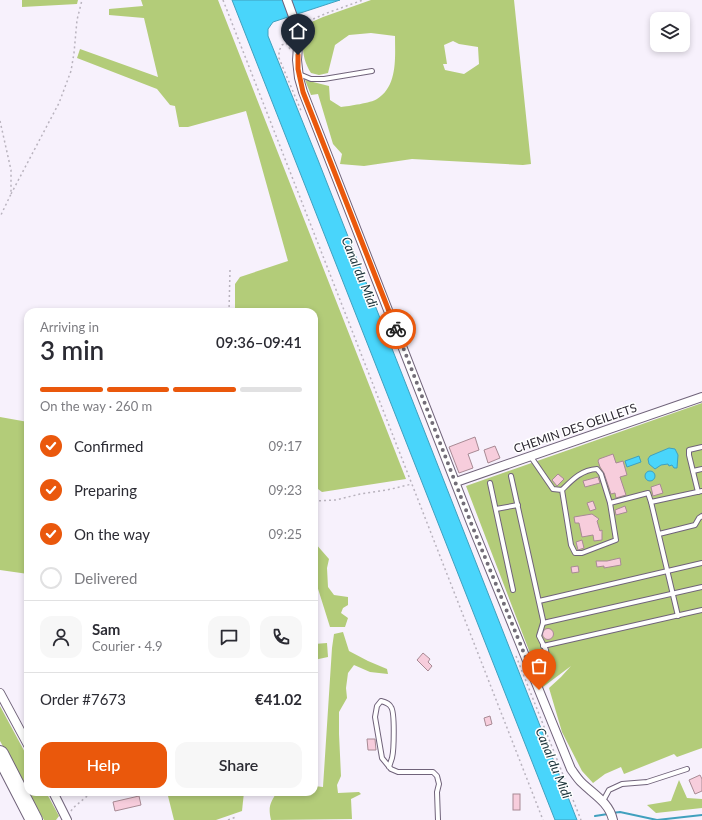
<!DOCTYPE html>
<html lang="en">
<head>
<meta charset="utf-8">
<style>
	body { margin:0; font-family:Lato,sans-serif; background:#f7f7f7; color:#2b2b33; height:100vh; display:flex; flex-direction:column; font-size:15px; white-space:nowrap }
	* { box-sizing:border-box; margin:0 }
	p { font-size:13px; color:#7c7c81 }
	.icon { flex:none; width:22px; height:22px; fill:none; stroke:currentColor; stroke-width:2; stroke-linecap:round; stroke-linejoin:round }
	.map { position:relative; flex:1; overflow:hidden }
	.sheet { position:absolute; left:24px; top:308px; width:294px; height:488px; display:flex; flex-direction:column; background:#fff; border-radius:12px; box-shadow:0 2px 6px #0003 }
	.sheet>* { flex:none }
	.fabs { position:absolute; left:650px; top:12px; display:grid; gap:8px }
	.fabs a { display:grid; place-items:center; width:40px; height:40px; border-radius:8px; background:#fff; box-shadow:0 2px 6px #0003; font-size:20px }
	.pin { position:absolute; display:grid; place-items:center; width:34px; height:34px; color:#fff; margin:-41px -17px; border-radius:50% 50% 50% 0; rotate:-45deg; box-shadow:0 0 4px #0007 }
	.pin .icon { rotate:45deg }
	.courier { position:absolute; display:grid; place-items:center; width:40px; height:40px; margin:-20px; border:3px solid #ea580c; border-radius:50%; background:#fff; color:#222; box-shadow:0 1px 5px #0007 }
	.summary em { font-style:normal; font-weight:600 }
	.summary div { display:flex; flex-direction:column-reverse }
	.summary { display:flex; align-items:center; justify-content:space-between; height:68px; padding:0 16px }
	h1 { font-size:26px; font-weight:600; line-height:30px }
	.bar { display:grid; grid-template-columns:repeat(4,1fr); gap:6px 4px; align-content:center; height:48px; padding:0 16px }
	.bar i { height:5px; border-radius:3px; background:#e1e1e2 }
	.bar .current { background:#ea580c }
	.bar p { grid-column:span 4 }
	.line { display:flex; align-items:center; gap:10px; padding:0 16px; border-top:1px solid #e1e1e2 }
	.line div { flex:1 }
	.round { display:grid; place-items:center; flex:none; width:42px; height:42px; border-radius:12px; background:#f7f7f7 }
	ol { padding:0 16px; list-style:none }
	li { display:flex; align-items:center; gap:12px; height:44px }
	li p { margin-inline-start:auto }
	li .icon { padding:4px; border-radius:50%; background:#ea580c; color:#fff; stroke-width:4 }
	li:last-child { color:#7c7c81 }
	li i { width:22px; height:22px; border:2px solid #e1e1e2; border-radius:50% }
	.cta { display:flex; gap:8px; margin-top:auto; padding:8px 16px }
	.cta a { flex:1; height:46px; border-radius:12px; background:#ea580c; color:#fff; font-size:16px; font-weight:600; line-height:46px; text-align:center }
	.cta a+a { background:#f7f7f7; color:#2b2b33 }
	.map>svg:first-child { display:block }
	.green { fill:#b3cc79; fill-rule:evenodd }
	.water { fill:#49d5fb; stroke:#40a0be }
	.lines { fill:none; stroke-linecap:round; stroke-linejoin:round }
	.stream { stroke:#40a0be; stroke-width:2 }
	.building { fill:#f7cddc; stroke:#a88a94 }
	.lane-casing { stroke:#70637a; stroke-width:6 }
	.street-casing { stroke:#70637a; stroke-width:10 }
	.highway-casing { stroke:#70637a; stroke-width:18 }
	.path { stroke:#b9b3be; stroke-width:1.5; stroke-dasharray:2 3; stroke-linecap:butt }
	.lane { stroke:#fff; stroke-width:4 }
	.street { stroke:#fff; stroke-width:8 }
	.highway { stroke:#fff; stroke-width:16 }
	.done { stroke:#726d77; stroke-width:4; stroke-dasharray:0 7.2 }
	.route { stroke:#ea580c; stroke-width:5 }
	.labels { text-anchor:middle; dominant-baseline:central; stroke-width:3; stroke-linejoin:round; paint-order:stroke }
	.street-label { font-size:12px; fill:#2b2630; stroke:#fff }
	.water-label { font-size:13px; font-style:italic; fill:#1e353c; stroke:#fff }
</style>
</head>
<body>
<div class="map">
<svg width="702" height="820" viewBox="0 0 702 820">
	<rect width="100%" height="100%" fill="#f7f1fc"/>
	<g class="green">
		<polygon points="22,0 78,0 77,4 22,7"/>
		<polygon points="141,0 218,0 406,479 322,492 318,489 314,520 314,312 235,312 235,284 240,277 288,261 246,111 188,127 179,127 175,106 170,105 157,89 77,58 80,49 158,77 144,18 109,15 109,9 143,6"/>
		<path d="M371,0H514L531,164L523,165L412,159L364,166L340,164L342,154L333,144L318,94L311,95L305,80L329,86L330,100L341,107C349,106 371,103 377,99C398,86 395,57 395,36L371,33L349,35L335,45L328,73L319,75L311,73C301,57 301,42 307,24L323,17ZM453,41L459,44L478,47L479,64L464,74L445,70L443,64H447L444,45Z"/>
		<polygon points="702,403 702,748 677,757 674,754 624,774 621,767 605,774 593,783 582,771 562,732 549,688 561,677 571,666 543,687 466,486"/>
		<polygon points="0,417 28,422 28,574 0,570"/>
		<polygon points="314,538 315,543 329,559 327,568 328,587 334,595 348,597 348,605 343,608 341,613 348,618 345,627 330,627 314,576"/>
		<path d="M343,632L349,651L368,661L387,669L388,674L370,672L354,665L348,673L346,688L347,698L339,712V734L341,776L337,785L338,793L359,792L361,794L351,799L352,819L271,820C268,807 270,803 277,792H314V786L323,787L332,648L334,634Z"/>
		<polygon points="327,643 328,657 314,660 314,644"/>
		<polygon points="0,706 28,758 28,791 0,741"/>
		<polygon points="679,780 687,798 702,799 702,808 656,813 647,805 671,801"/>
		<polygon points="28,792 46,792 59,816 56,820 44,820"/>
		<polygon points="167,792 244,792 242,811 216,820 174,820"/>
	</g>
	<g class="water">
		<polygon points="232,0 340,0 273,22 268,29 268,36 318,160 577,820 555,820"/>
		<polygon points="669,448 675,449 678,455 677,468 674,468 672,465 669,466 668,464 661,465 655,469 649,464 648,459 650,456"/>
		<polygon points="639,456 641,462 627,467 625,461"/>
		<circle cx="650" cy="476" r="5"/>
	</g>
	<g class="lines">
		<g class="stream">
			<polyline points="612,813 620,812 657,820 702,815"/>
			<polyline points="595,816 608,814"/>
		</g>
	</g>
	<g class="building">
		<polygon points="475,437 479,450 468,454 473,468 459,473 449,447"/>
		<polygon points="495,446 500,458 488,463 484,450"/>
		<polygon points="613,454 616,463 623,461 627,475 620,477 626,495 616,498 615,493 611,494 604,473 600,467 598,461 599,459"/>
		<polygon points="558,474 564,479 557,486 552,480"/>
		<polygon points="598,477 600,483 585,487 583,481"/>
		<polygon points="660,484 663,493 653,496 651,487"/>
		<polygon points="593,501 596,509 590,511 587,503"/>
		<polygon points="625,506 627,512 616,515 615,510"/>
		<polygon points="592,514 599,519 597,521 600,531 602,530 602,540 594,541 593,535 582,537 579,523 575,523 574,517"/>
		<polygon points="582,540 584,548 578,550 576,542"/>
		<polygon points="620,558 621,565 604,568 604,566 597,567 596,561 607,561"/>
		<polygon points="578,566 579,572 572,573 571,567"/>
		<circle cx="548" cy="634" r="5.5"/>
		<polygon points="537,652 541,662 535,665 531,654"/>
		<polygon points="423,653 430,659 428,662 432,666 428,671 417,660"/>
		<polygon points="490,716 492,724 486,726 484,718"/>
		<polygon points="367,739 375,739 376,750 368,750"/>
		<polygon points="700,775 702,779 702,791 695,794 689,780"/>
		<rect x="513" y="794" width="7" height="16"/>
		<polygon points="139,796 141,805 115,811 113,802"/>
	</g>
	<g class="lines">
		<g class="lane-casing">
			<g id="lane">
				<polyline points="299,74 311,79 324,79 372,71"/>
				<path d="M531,457L553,489L562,490L571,545L575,553H582L616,540L610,503L601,474L597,469C581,470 572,480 562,490"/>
				<polyline points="693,471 702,469"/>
				<polyline points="511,476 543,620 543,623 539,636 546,650 549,669 534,677"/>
				<polyline points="490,483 513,590"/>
				<polyline points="698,492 689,455 689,450 702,447"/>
				<polyline points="651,502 678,616"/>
				<polyline points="610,503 648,493 651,502 702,491"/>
				<polyline points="496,509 518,505"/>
				<polyline points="659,534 695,525 699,518 702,516"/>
				<polyline points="539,601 702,563"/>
				<polyline points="543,623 702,587"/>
				<polyline points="543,646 702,610"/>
				<path d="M389,767C390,764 391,761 392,758C394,750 395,712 391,707C389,703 385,702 381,701L377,706L375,717L382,758L391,769L398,772H433L437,776L439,784L437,792L438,820"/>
				<polyline points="603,801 609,790 622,784 647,782 687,769"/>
			</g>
		</g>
		<g class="street-casing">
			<g id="street">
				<path d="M287,0L299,33L297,60L299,78L303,92L471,523L571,769C574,773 577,778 581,782C593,794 609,802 613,820"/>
				<polyline points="456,482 702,397"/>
				<polyline points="0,693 28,745"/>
				<polyline points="53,792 67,820"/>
			</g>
		</g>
		<g class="highway-casing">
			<polyline id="highway" points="0,754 34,820"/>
		</g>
		<g class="path">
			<polyline points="223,0 543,820"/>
			<polyline points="304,23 327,13 363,0"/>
			<polyline points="290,49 286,43 282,45 279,51 279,58 302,113"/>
			<polyline points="0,121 11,170 11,194 0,217"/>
			<polyline points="11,194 59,103 71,71 74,53 77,20 82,0"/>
			<polyline points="229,312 230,269"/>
			<polyline points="314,501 336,500 360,494 387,490 412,484"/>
			<polyline points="516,656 581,820"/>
			<polyline points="71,811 73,808 92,792"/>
			<polyline points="228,820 236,817"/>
		</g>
		<use href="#lane" class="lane"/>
		<use href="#street" class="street"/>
		<use href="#highway" class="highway"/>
	</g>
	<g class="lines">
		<polyline class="done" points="396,329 471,523 539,690"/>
		<polyline class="route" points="298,55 298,69 303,92 396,329"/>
	</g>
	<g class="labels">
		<g class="street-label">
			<text transform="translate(575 428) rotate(-19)">CHEMIN DES OEILLETS</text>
		</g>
		<g class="water-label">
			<text transform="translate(360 272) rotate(68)">Canal du Midi</text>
			<text transform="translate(554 763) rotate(68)">Canal du Midi</text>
		</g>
	</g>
</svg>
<div class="fabs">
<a><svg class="icon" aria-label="layers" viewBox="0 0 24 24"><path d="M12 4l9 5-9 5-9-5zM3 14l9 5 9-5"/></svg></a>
</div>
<div class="pin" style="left:539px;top:690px;background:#ea580c"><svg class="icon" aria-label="bag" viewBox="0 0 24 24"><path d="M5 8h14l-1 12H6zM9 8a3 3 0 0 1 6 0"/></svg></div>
<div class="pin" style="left:298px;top:55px;background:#1f2937"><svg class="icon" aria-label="home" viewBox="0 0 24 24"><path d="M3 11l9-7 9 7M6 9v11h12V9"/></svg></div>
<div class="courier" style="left:396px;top:329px"><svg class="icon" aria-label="bike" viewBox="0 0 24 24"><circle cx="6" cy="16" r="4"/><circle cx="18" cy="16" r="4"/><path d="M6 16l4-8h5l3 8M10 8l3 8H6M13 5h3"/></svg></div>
<section class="sheet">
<div class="summary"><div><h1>3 min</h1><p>Arriving in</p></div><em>09:36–09:41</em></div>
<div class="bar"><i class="current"></i><i class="current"></i><i class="current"></i><i></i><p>On the way · 260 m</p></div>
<ol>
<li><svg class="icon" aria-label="check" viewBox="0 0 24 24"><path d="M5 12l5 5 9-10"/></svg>Confirmed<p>09:17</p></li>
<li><svg class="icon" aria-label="check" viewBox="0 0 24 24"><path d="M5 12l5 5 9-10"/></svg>Preparing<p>09:23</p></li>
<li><svg class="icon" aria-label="check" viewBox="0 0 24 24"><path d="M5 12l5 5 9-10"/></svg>On the way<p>09:25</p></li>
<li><i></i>Delivered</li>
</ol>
<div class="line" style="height:72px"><a class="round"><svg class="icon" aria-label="person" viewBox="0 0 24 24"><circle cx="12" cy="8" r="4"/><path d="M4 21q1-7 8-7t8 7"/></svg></a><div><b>Sam</b><p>Courier · 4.9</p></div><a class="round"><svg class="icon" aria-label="chat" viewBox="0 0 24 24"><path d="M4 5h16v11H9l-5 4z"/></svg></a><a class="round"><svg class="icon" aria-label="phone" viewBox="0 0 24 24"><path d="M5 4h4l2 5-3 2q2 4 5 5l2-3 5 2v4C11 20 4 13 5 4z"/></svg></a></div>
<div class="line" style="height:52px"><div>Order #7673</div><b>€41.02</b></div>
<div class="cta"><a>Help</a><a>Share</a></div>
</section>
</div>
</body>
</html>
